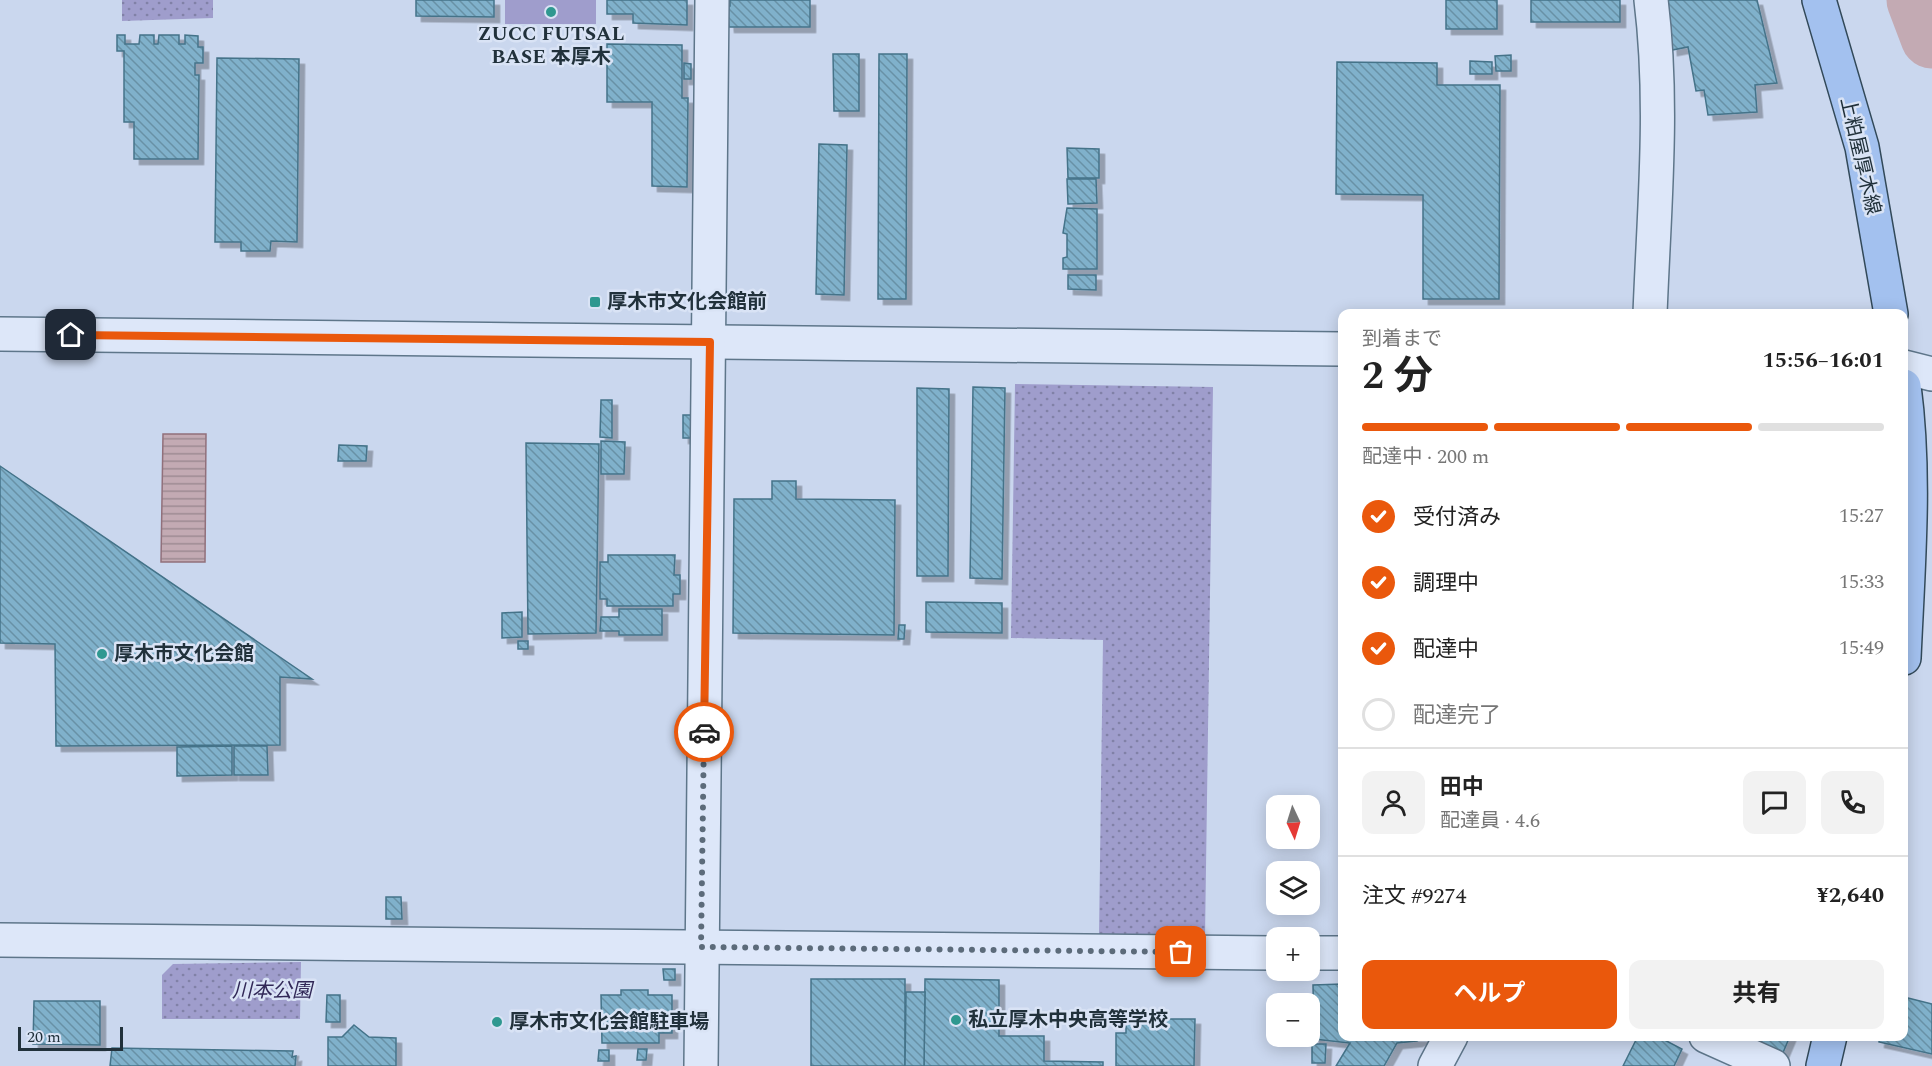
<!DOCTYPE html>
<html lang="ja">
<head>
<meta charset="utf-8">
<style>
	body { margin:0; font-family:Spectral,"Noto Sans JP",serif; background:#f2f2f2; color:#222; height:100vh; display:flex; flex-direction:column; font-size:22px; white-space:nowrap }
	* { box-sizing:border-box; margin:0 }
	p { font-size:20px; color:#767676 }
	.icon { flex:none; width:33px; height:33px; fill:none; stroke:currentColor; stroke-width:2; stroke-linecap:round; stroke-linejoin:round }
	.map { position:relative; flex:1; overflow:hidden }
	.sheet { position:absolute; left:1338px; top:309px; width:570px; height:732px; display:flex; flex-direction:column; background:#fff; border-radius:12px; box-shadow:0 3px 15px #0003 }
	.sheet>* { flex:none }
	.needle { width:39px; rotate:176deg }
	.fabs { position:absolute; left:1266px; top:795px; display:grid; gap:12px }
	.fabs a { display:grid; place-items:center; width:54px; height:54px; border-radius:12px; background:#fff; box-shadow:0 3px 15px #0003; font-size:30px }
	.scale { position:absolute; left:18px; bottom:15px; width:105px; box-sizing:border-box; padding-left:6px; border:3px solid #21313b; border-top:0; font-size:16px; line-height:21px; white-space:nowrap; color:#21313b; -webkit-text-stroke:4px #d9e3f5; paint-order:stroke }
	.pin { position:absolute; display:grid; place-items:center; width:51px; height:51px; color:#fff; margin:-26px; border-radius:12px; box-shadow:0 3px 9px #0006 }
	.courier { position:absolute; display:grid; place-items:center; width:60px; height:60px; margin:-30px; border:4px solid #ea580c; border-radius:50%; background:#fff; color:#222; box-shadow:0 2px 8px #0007 }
	.summary em { font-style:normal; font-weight:700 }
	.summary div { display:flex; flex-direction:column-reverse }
	.summary { display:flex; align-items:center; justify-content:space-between; height:102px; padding:0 24px }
	h1 { font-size:39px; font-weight:700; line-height:45px }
	.bar { display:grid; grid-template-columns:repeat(4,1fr); gap:9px 6px; align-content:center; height:72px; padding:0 24px }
	.bar i { height:8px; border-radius:4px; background:#e0e0e0 }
	.bar .current { background:#ea580c }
	.bar p { grid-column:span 4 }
	.line { display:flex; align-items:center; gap:15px; padding:0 24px; border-top:2px solid #e0e0e0 }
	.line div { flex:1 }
	.round { display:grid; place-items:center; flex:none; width:63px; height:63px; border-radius:12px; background:#f2f2f2 }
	ol { padding:0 24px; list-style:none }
	li { display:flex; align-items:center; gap:18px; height:66px }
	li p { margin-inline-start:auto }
	li .icon { padding:6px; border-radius:50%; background:#ea580c; color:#fff; stroke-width:4 }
	li:last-child { color:#767676 }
	li i { width:33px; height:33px; border:3px solid #e0e0e0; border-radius:50% }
	.cta { display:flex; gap:12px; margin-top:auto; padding:12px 24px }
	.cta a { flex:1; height:69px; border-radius:12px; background:#ea580c; color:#fff; font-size:24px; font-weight:700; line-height:69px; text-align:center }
	.cta a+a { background:#f2f2f2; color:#222 }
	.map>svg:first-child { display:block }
	.grass { fill:url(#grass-dots) }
	.garden { fill:#9f9dcc }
	.water { fill:url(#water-rules); stroke:#91707b; stroke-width:1.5 }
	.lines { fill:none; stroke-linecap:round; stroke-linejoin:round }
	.river { stroke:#c3aab3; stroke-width:63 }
	.building { fill:url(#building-back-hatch); stroke:#447389; stroke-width:1.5; filter:url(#shadow) }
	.minor-casing { stroke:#5e768a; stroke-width:36 }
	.major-casing { stroke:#324959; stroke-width:36 }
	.minor { stroke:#dde7f9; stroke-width:33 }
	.major { stroke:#a3c1ef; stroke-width:33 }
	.done { stroke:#5c6b7a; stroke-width:6; stroke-dasharray:0 10.8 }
	.route { stroke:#ea580c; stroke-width:8 }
	.poi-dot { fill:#2f9890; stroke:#d9e3f5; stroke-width:2 }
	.labels { text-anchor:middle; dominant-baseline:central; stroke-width:5; stroke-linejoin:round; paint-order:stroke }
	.poi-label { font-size:20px; font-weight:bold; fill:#21313b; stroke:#d9e3f5; text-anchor:start }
	.street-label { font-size:20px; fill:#21313b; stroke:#d9e3f5 }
	.park-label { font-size:20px; font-style:italic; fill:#312857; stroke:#d9e3f5 }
</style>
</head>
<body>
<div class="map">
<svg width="1932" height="1066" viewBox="0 0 1932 1066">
	<defs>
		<pattern id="grass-dots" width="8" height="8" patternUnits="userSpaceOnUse" patternTransform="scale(1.5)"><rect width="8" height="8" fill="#9f9dcc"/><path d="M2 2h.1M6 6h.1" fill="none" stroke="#8181a7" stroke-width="1.8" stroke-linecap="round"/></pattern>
		<pattern id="water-rules" width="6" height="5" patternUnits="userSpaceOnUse" patternTransform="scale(1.5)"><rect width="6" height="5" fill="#c3aab3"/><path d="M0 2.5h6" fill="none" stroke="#9e8b93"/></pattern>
		<pattern id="building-back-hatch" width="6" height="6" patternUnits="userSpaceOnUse" patternTransform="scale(1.5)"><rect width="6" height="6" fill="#80b1cb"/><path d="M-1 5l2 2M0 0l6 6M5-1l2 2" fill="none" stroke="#6891a6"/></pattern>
		<filter id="shadow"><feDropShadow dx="5.5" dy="5.5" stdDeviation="0" flood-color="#0004"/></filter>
	</defs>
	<rect width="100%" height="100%" fill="#cad7ee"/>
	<g class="grass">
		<polygon points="122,0 213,0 213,18 122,21"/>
		<polygon points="1015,384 1213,387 1205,937 1099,935 1103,640 1011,638"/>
		<polygon points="301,962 300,1019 162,1019 162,975 173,964"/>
	</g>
	<rect class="garden" x="505" y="0" width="91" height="24"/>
	<polygon class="water" points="163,434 206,434 205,562 161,562"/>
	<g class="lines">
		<polyline class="river" points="1918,0 1932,37"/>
	</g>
	<g class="building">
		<polygon points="416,0 494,0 494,17 416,16"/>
		<polygon points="607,0 687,0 687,25 633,23 633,14 607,14"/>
		<polygon points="730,0 810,0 810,27 729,27 727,6 730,6"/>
		<rect x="1446" y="0" width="51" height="29"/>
		<rect x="1531" y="0" width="89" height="22"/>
		<polygon points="1667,0 1757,0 1777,83 1755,85 1757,112 1708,115 1704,90 1696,91 1688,47 1672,50"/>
		<polygon points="117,35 125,35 125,44 139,44 140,35 154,35 154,44 158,44 159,35 179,35 179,44 185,44 185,35 198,36 198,47 203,47 203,63 195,63 195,75 199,75 198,159 134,159 134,122 124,122 124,51 117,51"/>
		<polygon points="607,44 682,45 682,98 688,98 687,187 652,186 652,102 607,102"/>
		<polygon points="833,54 859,54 859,111 834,111"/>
		<polygon points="879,54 907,54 906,299 878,299"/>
		<polygon points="1511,55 1511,71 1496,71 1495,56"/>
		<polygon points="217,58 299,59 297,242 271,241 270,251 241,251 241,242 215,242"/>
		<polygon points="1470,61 1492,62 1492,74 1470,74"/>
		<polygon points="1337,62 1437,63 1437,85 1500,85 1499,299 1423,299 1423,195 1336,194"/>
		<polygon points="684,63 691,64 691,79 684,79"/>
		<polygon points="819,144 847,145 844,295 816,294"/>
		<polygon points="1067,148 1099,149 1099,178 1068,178"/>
		<polygon points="1067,179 1096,179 1097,203 1068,204"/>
		<polygon points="1067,208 1097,209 1097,269 1063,269 1063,258 1067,257 1067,234 1063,233"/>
		<polygon points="1068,275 1096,275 1096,290 1068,289"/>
		<polygon points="973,387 1005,388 1002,579 970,578"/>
		<polygon points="917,388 949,389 948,576 917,576"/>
		<polygon points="601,400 612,400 612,438 600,437"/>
		<polygon points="683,415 692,415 693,438 683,438"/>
		<polygon points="601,441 625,442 624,474 601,474"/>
		<polygon points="526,443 599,444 596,633 528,634"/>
		<polygon points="339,445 367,446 366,461 338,461"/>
		<polygon points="0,466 312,679 280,677 280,745 56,746 55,644 0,643"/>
		<polygon points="772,481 796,481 796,499 895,500 894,635 733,633 734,499 772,499"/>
		<polygon points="608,555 675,555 674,575 680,575 680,594 673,594 673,606 607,606 607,599 600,599 600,562 608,562"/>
		<polygon points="926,602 1002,603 1002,633 926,632"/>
		<polygon points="619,609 662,609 662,635 619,635 619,631 600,631 601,617 619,617"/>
		<polygon points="522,612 522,637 502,638 502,613"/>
		<polygon points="899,625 905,625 904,639 898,639"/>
		<rect x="518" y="641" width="10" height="8"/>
		<polygon points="232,746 232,775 177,776 177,747"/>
		<polygon points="234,746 267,746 268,775 234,775"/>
		<polygon points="386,897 401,897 402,919 386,919"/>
		<polygon points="663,969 675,969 675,980 664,980"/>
		<rect x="811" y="979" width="94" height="87"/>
		<polygon points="925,979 999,980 999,1036 1044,1036 1044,1061 1103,1062 1103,1066 924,1066"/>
		<polygon points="1342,984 1342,1036 1425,1037 1417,1041 1397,1043 1384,1066 1336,1066 1350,1043 1314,1039 1313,985"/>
		<polygon points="621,990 648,990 648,995 672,995 672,1033 659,1033 659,1043 602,1043 601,995 621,995"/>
		<polygon points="906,992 925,992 924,1066 905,1066"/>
		<polygon points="327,995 340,995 340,1022 326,1022"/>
		<polygon points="1904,997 1932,1004 1932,1054 1879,1042 1880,1036 1904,1036"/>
		<polygon points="34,1001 100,1001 100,1045 33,1044"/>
		<polygon points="1126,1019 1195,1019 1194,1066 1116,1066 1116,1033 1126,1033"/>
		<polygon points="354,1025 369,1037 396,1038 396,1066 328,1066 328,1037 342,1037"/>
		<polygon points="1638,1036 1657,1036 1682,1049 1674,1066 1623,1066"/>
		<polygon points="1756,1036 1790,1036 1782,1055 1753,1043"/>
		<polygon points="1312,1044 1326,1044 1325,1063 1312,1063"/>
		<polygon points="112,1048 293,1051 292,1057 296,1056 295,1066 110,1066"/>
		<polygon points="638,1049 647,1049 646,1060 637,1060"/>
		<polygon points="599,1050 609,1050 609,1061 598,1061"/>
	</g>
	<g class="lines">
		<g class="minor-casing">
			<g id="minor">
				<path d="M1650,314C1654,209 1664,104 1651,0"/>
				<polyline points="0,334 1342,349"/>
				<polyline points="1904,367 1932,374"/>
				<polyline points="0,940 1276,953"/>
				<polyline points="1310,953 1342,953"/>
				<polyline points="1706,1036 1773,1066"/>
				<polyline points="701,1066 712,0"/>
				<polyline points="1435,1066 1451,1036"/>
			</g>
		</g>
		<g class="major-casing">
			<g id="major">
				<polyline points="1819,0 1862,147 1891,314"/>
				<path d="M1904,386C1916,476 1908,567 1904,658"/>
				<polyline points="1823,1066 1830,1036"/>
			</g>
		</g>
		<use href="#minor" class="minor"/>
		<use href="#major" class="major"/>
	</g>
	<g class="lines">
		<polyline class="done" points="704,732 701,947 1181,952"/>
		<polyline class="route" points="71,335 710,342 704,732"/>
	</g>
	<g class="poi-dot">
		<circle cx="551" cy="12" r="6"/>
		<rect x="589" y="296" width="12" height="12" rx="3"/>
		<circle cx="102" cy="654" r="6"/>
		<circle cx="956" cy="1020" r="6"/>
		<circle cx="497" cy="1022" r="6"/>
	</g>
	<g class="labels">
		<g class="poi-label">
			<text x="551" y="34" text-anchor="middle">ZUCC FUTSAL<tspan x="551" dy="23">BASE 本厚木</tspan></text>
			<text x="607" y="302">厚木市文化会館前</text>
			<text x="114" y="654">厚木市文化会館</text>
			<text x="968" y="1020">私立厚木中央高等学校</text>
			<text x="509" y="1022">厚木市文化会館駐車場</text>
		</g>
		<g class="street-label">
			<text transform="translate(1860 156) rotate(77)">上粕屋厚木線</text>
		</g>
		<g class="park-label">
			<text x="272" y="991">川本公園</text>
		</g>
	</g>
</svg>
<div class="fabs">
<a><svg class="needle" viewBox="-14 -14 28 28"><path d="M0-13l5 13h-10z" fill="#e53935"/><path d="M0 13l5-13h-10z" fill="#767676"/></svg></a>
<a><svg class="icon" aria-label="layers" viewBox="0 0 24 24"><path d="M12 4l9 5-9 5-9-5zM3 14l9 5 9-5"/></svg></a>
<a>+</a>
<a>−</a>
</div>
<div class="scale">20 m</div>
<div class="pin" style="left:1181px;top:952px;background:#ea580c"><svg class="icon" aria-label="bag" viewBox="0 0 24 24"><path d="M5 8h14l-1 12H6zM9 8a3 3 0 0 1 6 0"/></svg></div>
<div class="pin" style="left:71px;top:335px;background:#1f2937"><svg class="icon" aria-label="home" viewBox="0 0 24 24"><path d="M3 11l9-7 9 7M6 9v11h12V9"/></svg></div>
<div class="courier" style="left:704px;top:732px"><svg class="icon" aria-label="car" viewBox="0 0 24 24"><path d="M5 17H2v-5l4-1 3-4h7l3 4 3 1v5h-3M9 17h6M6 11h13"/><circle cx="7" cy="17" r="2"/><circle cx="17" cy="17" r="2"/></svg></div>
<section class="sheet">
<div class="summary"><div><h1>2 分</h1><p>到着まで</p></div><em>15:56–16:01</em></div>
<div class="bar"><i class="current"></i><i class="current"></i><i class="current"></i><i></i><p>配達中 · 200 m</p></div>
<ol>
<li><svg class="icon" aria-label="check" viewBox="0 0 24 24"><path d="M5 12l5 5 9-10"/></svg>受付済み<p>15:27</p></li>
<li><svg class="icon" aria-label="check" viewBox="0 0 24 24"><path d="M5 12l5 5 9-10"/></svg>調理中<p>15:33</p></li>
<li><svg class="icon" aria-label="check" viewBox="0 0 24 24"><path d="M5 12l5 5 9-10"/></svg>配達中<p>15:49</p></li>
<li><i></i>配達完了</li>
</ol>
<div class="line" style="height:108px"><a class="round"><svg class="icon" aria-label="person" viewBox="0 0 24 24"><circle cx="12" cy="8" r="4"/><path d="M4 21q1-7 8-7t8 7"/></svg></a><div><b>田中</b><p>配達員 · 4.6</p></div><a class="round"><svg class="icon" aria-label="chat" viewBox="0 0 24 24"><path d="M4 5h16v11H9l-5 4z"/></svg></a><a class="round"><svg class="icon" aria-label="phone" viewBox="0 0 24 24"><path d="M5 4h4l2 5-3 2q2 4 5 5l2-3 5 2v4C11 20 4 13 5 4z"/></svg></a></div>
<div class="line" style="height:78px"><div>注文 #9274</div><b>¥2,640</b></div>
<div class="cta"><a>ヘルプ</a><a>共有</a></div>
</section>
</div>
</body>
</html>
